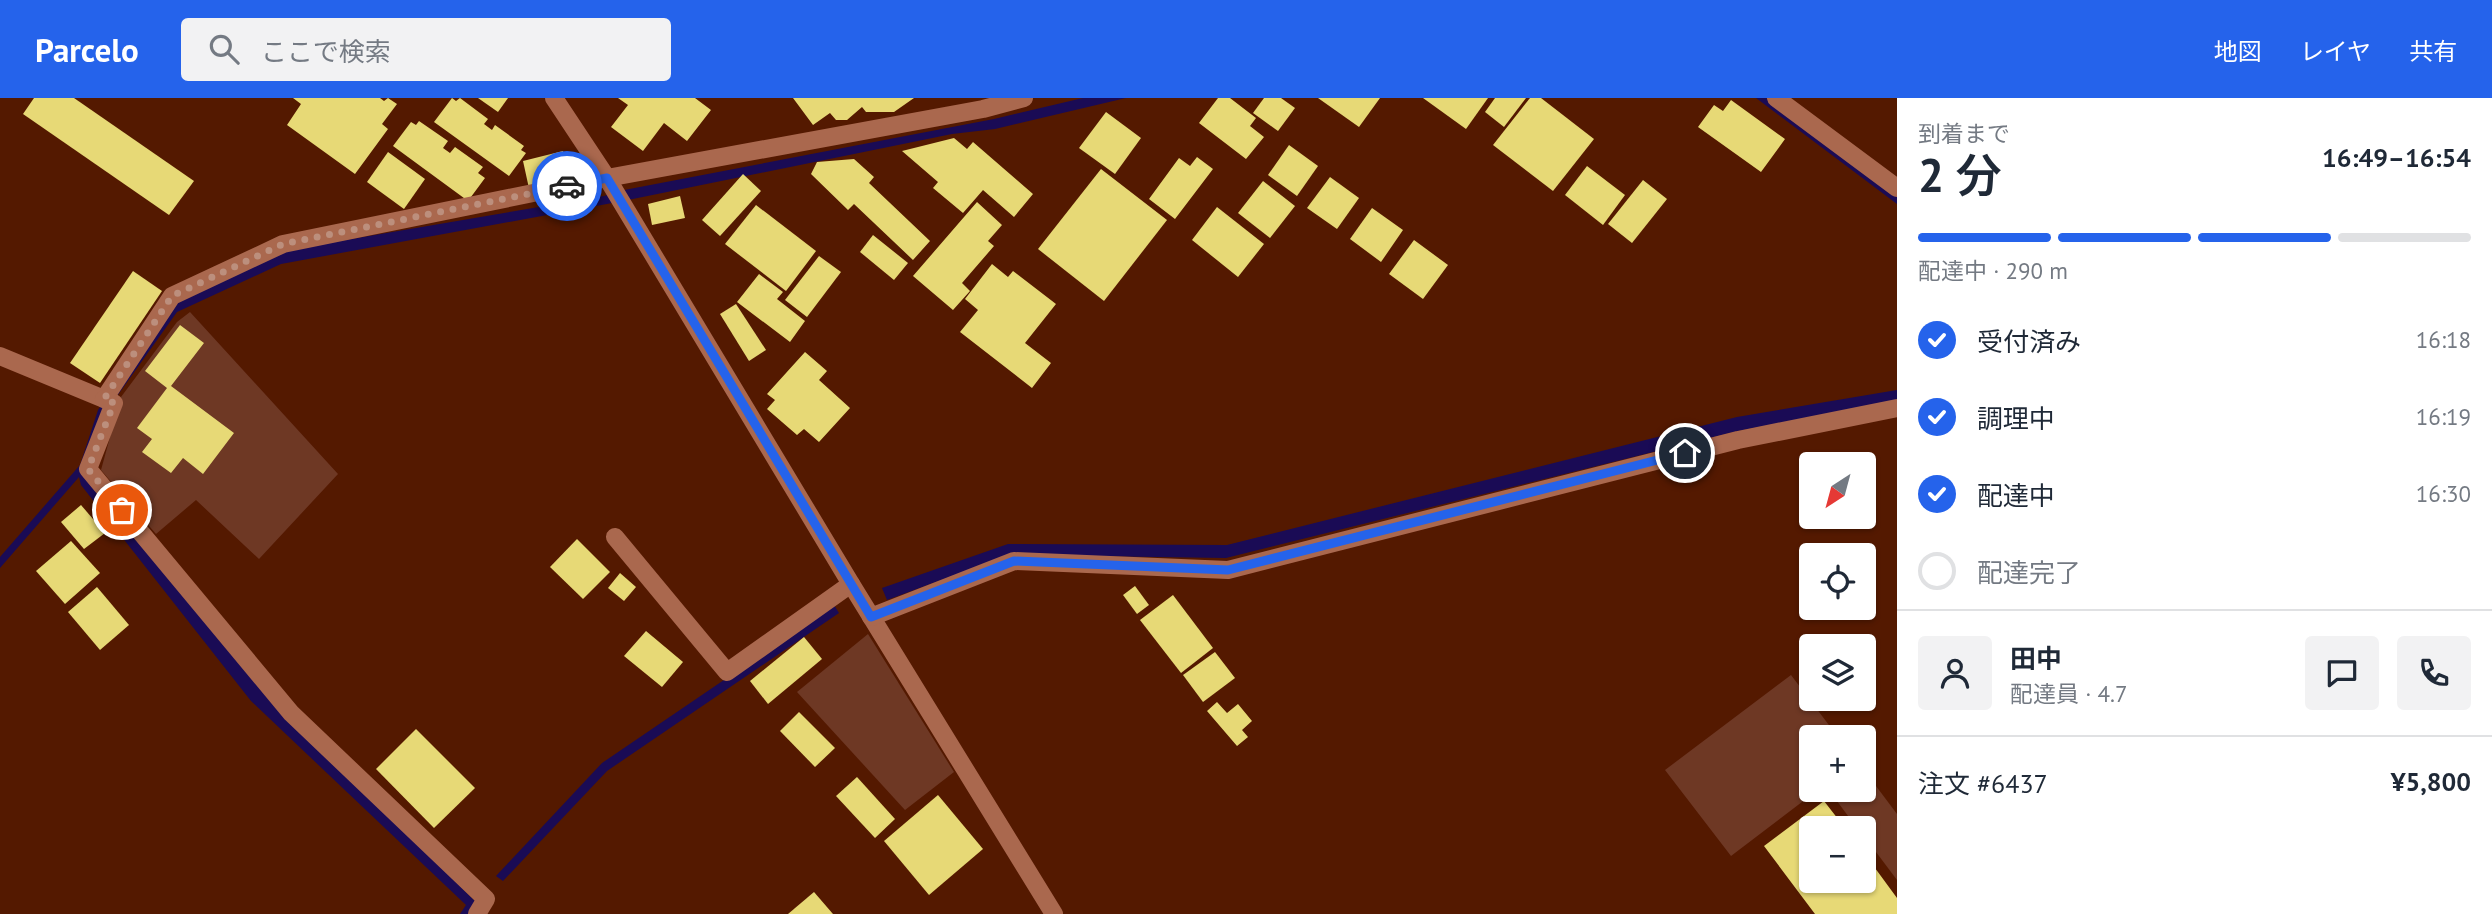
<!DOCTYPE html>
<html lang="ja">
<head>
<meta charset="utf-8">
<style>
	body { margin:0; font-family:"PT Sans","Noto Sans JP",sans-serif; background:#f2f2f3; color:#1f2937; height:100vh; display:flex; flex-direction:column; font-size:26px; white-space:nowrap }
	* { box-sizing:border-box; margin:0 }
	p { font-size:23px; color:#747a83 }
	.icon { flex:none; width:38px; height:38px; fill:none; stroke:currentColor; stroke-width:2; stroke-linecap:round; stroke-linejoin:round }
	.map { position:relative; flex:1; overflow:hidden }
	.drawer { display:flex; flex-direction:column; background:#fff; width:595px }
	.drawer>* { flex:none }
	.needle { width:46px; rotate:216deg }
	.fabs { position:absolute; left:1799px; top:354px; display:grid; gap:14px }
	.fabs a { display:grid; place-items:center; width:77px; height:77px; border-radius:7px; background:#fff; box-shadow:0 2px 5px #0004; font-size:35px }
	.pin { position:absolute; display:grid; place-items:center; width:60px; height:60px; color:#fff; margin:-30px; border:4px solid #fff; border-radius:50%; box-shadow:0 2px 7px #0007 }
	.courier { position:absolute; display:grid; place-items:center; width:70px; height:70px; margin:-35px; border:5px solid #2563eb; border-radius:50%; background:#fff; color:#222; box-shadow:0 2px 9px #0007 }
	.head em { font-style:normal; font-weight:600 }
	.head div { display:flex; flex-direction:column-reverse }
	.head { display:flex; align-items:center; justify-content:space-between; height:119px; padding:0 21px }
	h1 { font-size:46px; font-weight:600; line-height:52px }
	.bar { display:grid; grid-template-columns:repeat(4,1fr); gap:10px 7px; align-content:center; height:84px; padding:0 21px }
	.bar i { height:9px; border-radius:5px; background:#e0e1e3 }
	.bar .on { background:#2563eb }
	.bar p { grid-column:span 4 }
	.line { display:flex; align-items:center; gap:18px; padding:0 21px; border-top:2px solid #e0e1e3 }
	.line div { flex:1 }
	.round { display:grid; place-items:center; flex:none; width:74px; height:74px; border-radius:7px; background:#f2f2f3 }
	ol { padding:0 21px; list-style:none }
	li { display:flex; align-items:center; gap:21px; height:77px }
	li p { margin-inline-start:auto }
	li .icon { padding:7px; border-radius:50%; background:#2563eb; color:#fff; stroke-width:4 }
	li:last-child { color:#747a83 }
	li i { width:38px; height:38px; border:4px solid #e0e1e3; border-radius:50% }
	header { display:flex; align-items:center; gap:42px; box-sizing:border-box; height:98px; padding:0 35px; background:#2563eb; color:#fff }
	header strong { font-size:33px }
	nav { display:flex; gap:38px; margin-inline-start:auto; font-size:24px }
	.search { width:490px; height:63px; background:#f2f2f3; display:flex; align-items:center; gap:18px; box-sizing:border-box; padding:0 24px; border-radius:7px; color:#747a83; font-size:26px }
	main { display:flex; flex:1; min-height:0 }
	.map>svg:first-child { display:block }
	.green { fill:#6e3824 }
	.water { fill:#1a0b55 }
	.building { fill:#e7d976 }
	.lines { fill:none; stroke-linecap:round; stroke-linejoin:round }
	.street { stroke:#aa684e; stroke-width:18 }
	.done { stroke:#bc8f7d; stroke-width:7; stroke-dasharray:0 12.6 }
	.route { stroke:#2563eb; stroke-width:9 }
</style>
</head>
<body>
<header>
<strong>Parcelo</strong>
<div class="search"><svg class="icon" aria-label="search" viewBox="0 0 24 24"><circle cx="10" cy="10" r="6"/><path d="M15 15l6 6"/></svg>ここで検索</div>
<nav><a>地図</a><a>レイヤ</a><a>共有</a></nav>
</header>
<main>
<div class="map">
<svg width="1897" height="816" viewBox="0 0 1897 816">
	<rect width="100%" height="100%" fill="#541900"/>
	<g class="green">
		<polygon points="190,214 338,376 259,461 196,402 156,436 101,372 121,299 177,224"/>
		<polygon points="868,536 954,674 905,712 797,594"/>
		<polygon points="1791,577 1838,639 1811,639 1811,691 1819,691 1731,758 1665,672"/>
		<polygon points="1864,672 1897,716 1897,782 1864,738 1864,730 1857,730 1828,691 1864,691"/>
	</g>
	<g class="water">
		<polygon points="1083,0 1126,0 995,31 952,36 623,103 281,166 177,214 105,315 86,369 262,592 478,806 471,816 460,816 466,807 251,603 81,387 79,379 0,470 0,459 80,367 98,312 171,205 275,154 604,98 619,93 994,21"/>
		<polygon points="1756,0 1766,0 1897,98 1897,106"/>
		<polygon points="1897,292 1897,303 1738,333 1226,460 1009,457 887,502 882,490 1008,446 1227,447 1737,319"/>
		<polygon points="834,507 839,515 607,673 503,783 496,778 602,665"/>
	</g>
	<g class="building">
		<polygon points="34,0 74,0 194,83 169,117 23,16"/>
		<polygon points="293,0 380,0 384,3 388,0 397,6 382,26 388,31 355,76 287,27 301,6"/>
		<polygon points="452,0 456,3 460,0 488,21 484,26 492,32 495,27 524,48 521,52 526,55 509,78 434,24"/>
		<polygon points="478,0 508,0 498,14"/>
		<polygon points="618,0 695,0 711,12 687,43 664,25 643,53 611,29 628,7"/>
		<polygon points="793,0 914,0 894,14 866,14 862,9 847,22 836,22 830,15 813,27"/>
		<polygon points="1218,0 1230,0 1256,20 1250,28 1264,39 1246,61 1199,25"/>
		<polygon points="1264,0 1281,0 1295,10 1278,33 1253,15"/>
		<polygon points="1318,0 1380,0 1359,29"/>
		<polygon points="1423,0 1488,0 1466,31"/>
		<polygon points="1495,0 1526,0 1504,29 1485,14"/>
		<polygon points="1530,0 1541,0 1594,41 1553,93 1493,47"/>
		<polygon points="1731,2 1785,41 1761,74 1698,29 1714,7 1723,13"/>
		<polygon points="1106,14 1141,40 1115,76 1079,50"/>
		<polygon points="419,23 448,43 443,50 450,55 455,49 483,69 478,75 485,80 468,103 393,48 411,24 416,27"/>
		<polygon points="954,40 967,51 973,44 1033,96 1014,119 983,92 963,115 933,90 938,84 902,53"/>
		<polygon points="1289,47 1318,68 1297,98 1268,77"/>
		<polygon points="563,53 571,85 530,95 523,63"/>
		<polygon points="388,54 425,81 404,111 367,84"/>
		<polygon points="1197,59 1213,71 1175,121 1149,101 1179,60 1190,68"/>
		<polygon points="854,61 874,79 869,85 930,143 913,162 854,106 848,112 811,76 817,64"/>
		<polygon points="1587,68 1625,97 1603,127 1565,97"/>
		<polygon points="1101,71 1167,122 1104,203 1038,151"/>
		<polygon points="743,76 761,93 720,138 702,122"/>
		<polygon points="1330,79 1359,100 1337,131 1307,110"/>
		<polygon points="1643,82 1667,101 1632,145 1608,126"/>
		<polygon points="1263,83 1295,108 1270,140 1238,115"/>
		<polygon points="680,98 685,120 652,127 648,106"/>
		<polygon points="977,104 1002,127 988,143 994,148 962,185 970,193 953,212 913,178"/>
		<polygon points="756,107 816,153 786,193 725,146"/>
		<polygon points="1217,109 1264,146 1238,179 1192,142"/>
		<polygon points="1372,110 1403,132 1381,164 1350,141"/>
		<polygon points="873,137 908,165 894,182 860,154"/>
		<polygon points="1414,142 1448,167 1423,201 1389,176"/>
		<polygon points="819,158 841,174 807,219 785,202"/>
		<polygon points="992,166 1008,179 1013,173 1056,206 1025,245 1051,265 1032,290 960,234 978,212 965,201"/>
		<polygon points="133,173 162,193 100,285 70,265"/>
		<polygon points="759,176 783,194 777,201 805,223 790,244 737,204"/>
		<polygon points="736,206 766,252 749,263 720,216"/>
		<polygon points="180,227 204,245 171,288 234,335 203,376 183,360 171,375 142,354 152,341 137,330 167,290 145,273"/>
		<polygon points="805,254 827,273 819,282 850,310 819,344 804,331 797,337 767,311 775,302 767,296"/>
		<polygon points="81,407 105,435 84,451 61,424"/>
		<polygon points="577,441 610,474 583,501 550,469"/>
		<polygon points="71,443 100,475 65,506 36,473"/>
		<polygon points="620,475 636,489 624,503 608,490"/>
		<polygon points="1135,488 1149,507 1137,516 1123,497"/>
		<polygon points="97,489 129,527 100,552 68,514"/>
		<polygon points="1173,497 1213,550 1181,575 1140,522"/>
		<polygon points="646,533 683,564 662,589 624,558"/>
		<polygon points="804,539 822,561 768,606 750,583"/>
		<polygon points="1215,554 1235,580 1203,604 1183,577"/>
		<polygon points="1217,604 1227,615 1238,606 1252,623 1242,632 1248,639 1237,648 1207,613"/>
		<polygon points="799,614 835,650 815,669 780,633"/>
		<polygon points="416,631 475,690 434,730 376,671"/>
		<polygon points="857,679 895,721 875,740 836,698"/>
		<polygon points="938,697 983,751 929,797 884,743"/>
		<polygon points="1824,703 1845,730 1811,730 1811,782 1864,782 1864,755 1897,800 1897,816 1815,816 1764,748"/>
		<polygon points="814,794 833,816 788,816"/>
	</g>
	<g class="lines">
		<g class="street">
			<polyline points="554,0 607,80 851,486 1054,816"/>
			<polyline points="1776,0 1897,90"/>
			<polyline points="0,258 104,301 172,198 283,146 607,80 983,11 1024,0"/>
			<polyline points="104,301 114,305 88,371 291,615 486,801 477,816"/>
			<polyline points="615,439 727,574 851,486"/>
			<polyline points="871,519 1014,463 1228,472 1738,342 1897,310"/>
		</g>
	</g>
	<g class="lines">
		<polyline class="done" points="122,412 88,371 114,305 104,301 172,198 283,146 567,88"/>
		<polyline class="route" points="567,88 607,80 871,519 1014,463 1228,472 1685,355"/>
	</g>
</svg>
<div class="fabs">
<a><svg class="needle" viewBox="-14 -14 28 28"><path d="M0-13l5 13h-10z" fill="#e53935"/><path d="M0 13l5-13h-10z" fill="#747a83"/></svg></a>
<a><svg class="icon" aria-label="locate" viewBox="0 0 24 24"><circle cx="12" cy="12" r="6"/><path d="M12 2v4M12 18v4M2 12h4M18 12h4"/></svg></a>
<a><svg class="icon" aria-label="layers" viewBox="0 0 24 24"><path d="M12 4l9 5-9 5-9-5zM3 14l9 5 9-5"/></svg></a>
<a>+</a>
<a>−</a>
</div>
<div class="pin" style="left:122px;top:412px;background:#ea580c"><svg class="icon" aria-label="bag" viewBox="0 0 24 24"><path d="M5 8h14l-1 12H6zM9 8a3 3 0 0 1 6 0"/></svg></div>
<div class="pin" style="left:1685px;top:355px;background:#1f2937"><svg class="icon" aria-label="home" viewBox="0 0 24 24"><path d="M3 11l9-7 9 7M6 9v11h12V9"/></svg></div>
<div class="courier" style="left:567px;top:88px"><svg class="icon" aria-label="car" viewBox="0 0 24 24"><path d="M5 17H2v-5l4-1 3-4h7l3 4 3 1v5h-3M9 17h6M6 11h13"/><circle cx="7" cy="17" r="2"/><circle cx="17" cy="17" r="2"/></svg></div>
</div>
<section class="drawer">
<div class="head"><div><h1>2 分</h1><p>到着まで</p></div><em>16:49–16:54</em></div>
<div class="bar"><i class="on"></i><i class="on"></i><i class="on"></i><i></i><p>配達中 · 290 m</p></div>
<ol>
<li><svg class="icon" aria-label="check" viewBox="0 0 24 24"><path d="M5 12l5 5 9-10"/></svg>受付済み<p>16:18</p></li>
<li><svg class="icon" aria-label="check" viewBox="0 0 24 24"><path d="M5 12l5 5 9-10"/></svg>調理中<p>16:19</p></li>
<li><svg class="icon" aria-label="check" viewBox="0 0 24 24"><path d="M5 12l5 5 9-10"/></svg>配達中<p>16:30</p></li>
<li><i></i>配達完了</li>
</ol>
<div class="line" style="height:126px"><a class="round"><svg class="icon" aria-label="person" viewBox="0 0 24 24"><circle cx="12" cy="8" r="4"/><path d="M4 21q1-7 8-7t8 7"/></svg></a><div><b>田中</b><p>配達員 · 4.7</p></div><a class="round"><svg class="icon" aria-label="chat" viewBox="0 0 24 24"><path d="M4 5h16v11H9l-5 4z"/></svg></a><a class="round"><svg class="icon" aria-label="phone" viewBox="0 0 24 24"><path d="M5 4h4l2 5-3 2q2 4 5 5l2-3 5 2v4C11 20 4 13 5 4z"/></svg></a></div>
<div class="line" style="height:91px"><div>注文 #6437</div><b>¥5,800</b></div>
</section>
</main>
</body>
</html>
